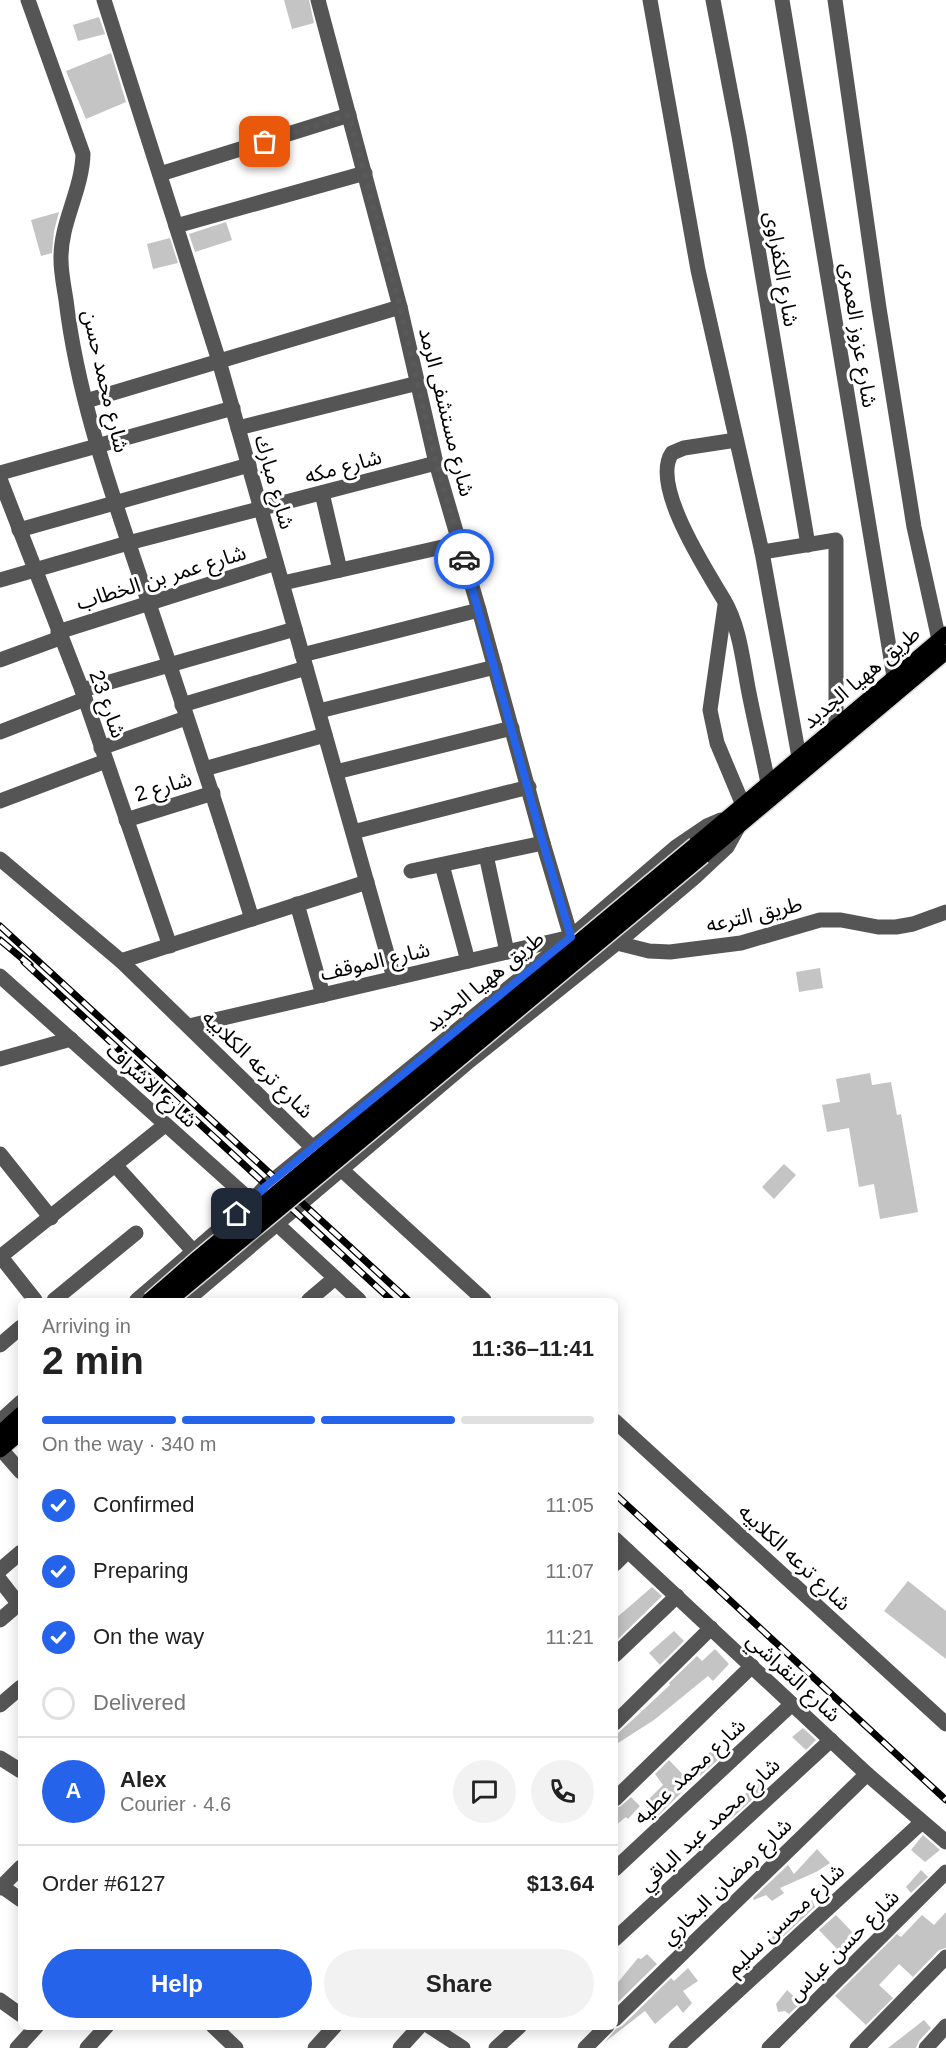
<!DOCTYPE html>
<html lang="en">
<head>
<meta charset="utf-8">
<style>
	body { margin:0; font-family:Arial,"Noto Sans Arabic",sans-serif; background:#f2f2f2; color:#222; height:100vh; display:flex; flex-direction:column; font-size:22px; white-space:nowrap }
	* { box-sizing:border-box; margin:0 }
	p { font-size:20px; color:#767676 }
	.icon { flex:none; width:33px; height:33px; fill:none; stroke:currentColor; stroke-width:2; stroke-linecap:round; stroke-linejoin:round }
	.map { position:relative; flex:1; overflow:hidden }
	.panel { position:absolute; left:18px; top:1298px; width:600px; height:732px; display:flex; flex-direction:column; background:#fff; border-radius:9px; box-shadow:0 3px 15px #0003 }
	.panel>* { flex:none }
	.pin { position:absolute; display:grid; place-items:center; width:51px; height:51px; color:#fff; margin:-26px; border-radius:12px; box-shadow:0 3px 9px #0006 }
	.courier { position:absolute; display:grid; place-items:center; width:60px; height:60px; margin:-30px; border:4px solid #2563eb; border-radius:50%; background:#fff; color:#222; box-shadow:0 2px 8px #0007 }
	.summary em { font-style:normal; font-weight:700 }
	.summary div { display:flex; flex-direction:column-reverse }
	.summary { display:flex; align-items:center; justify-content:space-between; height:102px; padding:0 24px }
	h1 { font-size:39px; font-weight:700; line-height:45px }
	.bar { display:grid; grid-template-columns:repeat(4,1fr); gap:9px 6px; align-content:center; height:72px; padding:0 24px }
	.bar i { height:8px; border-radius:4px; background:#e0e0e0 }
	.bar .on { background:#2563eb }
	.bar p { grid-column:span 4 }
	.line { display:flex; align-items:center; gap:15px; padding:0 24px; border-top:2px solid #e0e0e0 }
	.line div { flex:1 }
	.round { display:grid; place-items:center; flex:none; width:63px; height:63px; border-radius:32px; background:#f2f2f2 }
	ol { padding:0 24px; list-style:none }
	li { display:flex; align-items:center; gap:18px; height:66px }
	li p { margin-inline-start:auto }
	li .icon { padding:6px; border-radius:50%; background:#2563eb; color:#fff; stroke-width:4 }
	li:last-child { color:#767676 }
	li i { width:33px; height:33px; border:3px solid #e0e0e0; border-radius:50% }
	.button { display:flex; gap:12px; margin-top:auto; padding:12px 24px }
	.button a { flex:1; height:69px; border-radius:36px; background:#2563eb; color:#fff; font-size:24px; font-weight:700; line-height:69px; text-align:center }
	.button a+a { background:#f2f2f2; color:#222 }
	.map>svg:first-child { display:block }
	.building { fill:#c4c4c4 }
	.lines { fill:none; stroke-linecap:round; stroke-linejoin:round }
	.major-casing { stroke:#dbdbdb; stroke-width:18 }
	.minor { stroke:#555; stroke-width:15 }
	.major { stroke:#000; stroke-width:15 }
	.rail-casing { stroke:#000; stroke-width:7 }
	.rail { stroke:#fff; stroke-width:4.5; stroke-dasharray:14; stroke-linecap:butt }
	.major-bridge-casing { stroke:#dbdbdb; stroke-width:18; stroke-linecap:butt }
	.major-bridge { stroke:#000; stroke-width:15 }
	.done { stroke:#595959; stroke-width:6; stroke-dasharray:0 10.8 }
	.route { stroke:#2563eb; stroke-width:8 }
	.labels { text-anchor:middle; dominant-baseline:central; stroke-width:6; stroke-linejoin:round; paint-order:stroke }
	.street-label { font-size:21px; fill:#000; stroke:#fff }
</style>
</head>
<body>
<div class="map">
<svg width="946" height="2048" viewBox="0 0 946 2048">
	<rect width="100%" height="100%" fill="#fff"/>
	<g class="building">
		<polygon points="284,0 309,0 314,23 292,29"/>
		<polygon points="99,17 105,34 78,41 73,25"/>
		<polygon points="111,53 126,102 86,119 66,71"/>
		<polygon points="59,212 54,231 52,253 41,256 31,220"/>
		<polygon points="226,222 232,240 195,252 189,234"/>
		<polygon points="170,238 178,263 153,269 147,244"/>
		<polygon points="820,968 823,988 799,992 796,972"/>
		<polygon points="870,1073 872,1085 891,1082 897,1115 901,1114 918,1212 880,1219 874,1184 859,1187 849,1128 827,1132 822,1105 840,1102 836,1079"/>
		<polygon points="784,1164 796,1175 774,1199 762,1187"/>
		<polygon points="908,1581 946,1611 946,1659 884,1611"/>
		<polygon points="652,1587 662,1596 615,1642 615,1619"/>
		<polygon points="674,1631 684,1641 660,1665 649,1653"/>
		<polygon points="715,1649 729,1664 713,1681 708,1676 654,1720 615,1745 615,1736 670,1685 669,1683 697,1656 702,1661"/>
		<polygon points="803,1728 816,1740 806,1750 792,1737"/>
		<polygon points="711,1751 720,1758 700,1776 694,1768"/>
		<polygon points="669,1760 691,1783 656,1818 644,1804 663,1785 655,1774"/>
		<polygon points="759,1781 766,1787 731,1819 724,1814"/>
		<polygon points="631,1797 640,1806 628,1819 626,1817 615,1826 615,1808 621,1806"/>
		<polygon points="923,1835 940,1850 925,1862 911,1850"/>
		<polygon points="817,1849 830,1863 816,1872 780,1888 784,1893 772,1901 766,1895 754,1900 753,1898 788,1865 794,1874"/>
		<polygon points="921,1870 928,1877 911,1893 906,1887"/>
		<polygon points="812,1900 815,1907 774,1945 770,1939"/>
		<polygon points="946,1912 946,1948 939,1950 913,1977 899,1964 879,1985 893,1998 866,2025 835,1996 897,1934 901,1937 922,1915 934,1925"/>
		<polygon points="836,1915 855,1935 838,1950 819,1930"/>
		<polygon points="647,1954 657,1964 615,2005 615,1986 638,1958 641,1959"/>
		<polygon points="688,1968 698,1981 683,1991 692,2003 683,2013 677,2005 655,2024 645,2011 605,2042 616,2029 622,2026 671,1978 674,1981"/>
		<polygon points="787,1990 801,2003 789,2014 785,2011 778,2012 776,2004"/>
		<polygon points="924,2020 931,2028 919,2041 916,2048 888,2048"/>
	</g>
	<g class="lines">
		<g class="major-casing">
			<g id="major">
				<polyline points="695,845 946,634"/>
				<polyline points="703,856 946,652"/>
				<polyline points="0,1433 21,1414"/>
				<polyline points="0,1450 21,1432"/>
			</g>
		</g>
		<g class="minor">
			<path d="M28,0L83,154C82,191 60,223 61,260C61,273 64,287 66,300C77,393 108,482 138,571C177,687 216,802 252,919"/>
			<polyline points="104,0 219,361 394,978"/>
			<polyline points="318,0 400,307 436,463 479,610 543,843 571,937"/>
			<polyline points="650,0 698,270 762,552 799,757"/>
			<polyline points="713,0 739,136 808,545"/>
			<polyline points="782,0 894,677"/>
			<polyline points="835,0 879,308 914,527 939,640"/>
			<polyline points="160,174 349,115"/>
			<polyline points="176,226 365,173"/>
			<polyline points="86,401 400,307"/>
			<polyline points="238,428 418,383"/>
			<path d="M736,440L684,448L672,453C650,485 707,571 724,600C740,627 743,663 749,693C755,723 762,753 768,783"/>
			<polyline points="0,473 233,408"/>
			<polyline points="0,479 82,690 170,946"/>
			<polyline points="322,493 340,570"/>
			<polyline points="19,530 249,465"/>
			<polyline points="762,552 836,540 836,726"/>
			<polyline points="0,580 128,543 436,463"/>
			<polyline points="283,583 460,543"/>
			<polyline points="725,605 710,710 717,743 743,805"/>
			<polyline points="58,632 276,563"/>
			<polyline points="302,655 479,610"/>
			<polyline points="0,660 60,638"/>
			<polyline points="82,690 295,629"/>
			<polyline points="182,705 306,668"/>
			<polyline points="319,711 495,667"/>
			<polyline points="0,732 85,699"/>
			<polyline points="101,748 186,718"/>
			<polyline points="204,769 325,735"/>
			<polyline points="336,772 512,728"/>
			<polyline points="0,801 106,761"/>
			<polyline points="126,820 213,793"/>
			<polyline points="353,832 529,787"/>
			<polyline points="486,855 507,952"/>
			<polyline points="0,859 121,961 313,1148 342,1170 484,1300"/>
			<polyline points="442,865 468,961"/>
			<polyline points="411,871 543,843"/>
			<polyline points="297,904 323,995"/>
			<polyline points="121,961 367,882"/>
			<polyline points="0,976 277,1224 359,1300"/>
			<polyline points="189,1026 571,937 605,940 649,951 670,952 741,943 820,920 841,920 878,927 896,927 913,924 946,912"/>
			<polyline points="0,1059 71,1039"/>
			<polyline points="0,1154 51,1218"/>
			<polyline points="115,1165 194,1252"/>
			<polyline points="0,1257 165,1125"/>
			<polyline points="1,1257 35,1300"/>
			<polyline points="54,1300 136,1233"/>
			<polyline points="137,1300 251,1202 266,1186 571,937 676,847 707,826 721,820"/>
			<polyline points="187,1300 467,1063 617,943 695,877 727,847 737,829"/>
			<polyline points="309,1300 335,1278"/>
			<polyline points="0,1345 21,1327"/>
			<polyline points="0,1421 21,1402"/>
			<polyline points="615,1421 946,1724"/>
			<polyline points="6,1455 21,1472"/>
			<polyline points="615,1539 867,1774 946,1842"/>
			<polyline points="615,1564 628,1551"/>
			<polyline points="0,1570 21,1552"/>
			<polyline points="0,1580 21,1607"/>
			<polyline points="0,1620 21,1602"/>
			<polyline points="615,1655 677,1596"/>
			<polyline points="0,1705 21,1687"/>
			<polyline points="615,1723 711,1628"/>
			<polyline points="0,1758 21,1771"/>
			<polyline points="615,1799 752,1666"/>
			<polyline points="615,1869 792,1704"/>
			<polyline points="0,1885 21,1900"/>
			<polyline points="0,1888 21,1867"/>
			<polyline points="615,1939 831,1740"/>
			<polyline points="0,2000 21,2015"/>
			<polyline points="615,2019 867,1774"/>
			<polyline points="213,2026 236,2048"/>
			<polyline points="429,2026 463,2048"/>
			<polyline points="17,2048 37,2026"/>
			<polyline points="87,2048 107,2026"/>
			<polyline points="315,2048 335,2026"/>
			<polyline points="400,2048 420,2026"/>
			<polyline points="496,2048 520,2026"/>
			<polyline points="585,2048 607,2026"/>
			<polyline points="676,2048 922,1822"/>
			<polyline points="769,2048 946,1872"/>
			<polyline points="857,2048 946,1957"/>
			<polyline points="926,2048 946,2026"/>
		</g>
		<use href="#major" class="major"/>
		<g class="rail-casing">
			<g id="rail">
				<polyline points="0,926 408,1300"/>
				<polyline points="0,940 30,965"/>
				<polyline points="24,962 391,1300"/>
				<polyline points="615,1494 946,1800"/>
			</g>
		</g>
		<use href="#rail" class="rail"/>
		<g class="major-bridge-casing">
			<g id="major-bridge">
				<polyline points="150,1300 198,1258 695,845"/>
				<polyline points="170,1300 703,856"/>
			</g>
		</g>
		<use href="#major-bridge" class="major-bridge"/>
	</g>
	<g class="lines">
		<polyline class="done" points="265,142 349,115 400,307 436,463 464,559"/>
		<polyline class="route" points="237,1214 266,1186 571,937 543,843 464,559"/>
	</g>
	<g class="labels">
		<g class="street-label">
			<text transform="translate(782 269) rotate(80)">شارع الكفراوى</text>
			<text transform="translate(859 335) rotate(81)">شارع عزوز العمرى</text>
			<text transform="translate(106 381) rotate(77)">شارع محمد حسن</text>
			<text transform="translate(447 412) rotate(76)">شارع مستشفى الرمد</text>
			<text transform="translate(343 466) rotate(-15)">شارع مكه</text>
			<text transform="translate(275 482) rotate(74)">شارع مبارك</text>
			<text transform="translate(161 577) rotate(-17)">شارع عمر بن الخطاب</text>
			<text transform="translate(861 677) rotate(-40)">طريق ههيا الجديد</text>
			<text transform="translate(108 704) rotate(70)">شارع 23</text>
			<text transform="translate(163 786) rotate(-17)">شارع 2</text>
			<text transform="translate(754 914) rotate(-13)">طريق الترعه</text>
			<text transform="translate(375 961) rotate(-13)">شارع الموقف</text>
			<text transform="translate(484 981) rotate(-39)">طريق ههيا الجديد</text>
			<text transform="translate(258 1064) rotate(44)">شارع ترعه الكلابيه</text>
			<text transform="translate(152 1085) rotate(42)">شارع الاشراف</text>
			<text transform="translate(795 1557) rotate(43)">شارع ترعه الكلابيه</text>
			<text transform="translate(794 1677) rotate(43)">شارع النقراشي</text>
			<text transform="translate(689 1771) rotate(-43)">شارع محمد عطيه</text>
			<text transform="translate(709 1824) rotate(-43)">شارع محمد عبد الباقي</text>
			<text transform="translate(726 1881) rotate(-44)">شارع رمضان البخاري</text>
			<text transform="translate(785 1919) rotate(-43)">شارع محسن سليم</text>
			<text transform="translate(843 1945) rotate(-45)">شارع حسن عباس</text>
		</g>
	</g>
</svg>
<div class="pin" style="left:265px;top:142px;background:#ea580c"><svg class="icon" aria-label="bag" viewBox="0 0 24 24"><path d="M5 8h14l-1 12H6zM9 8a3 3 0 0 1 6 0"/></svg></div>
<div class="pin" style="left:237px;top:1214px;background:#1f2937"><svg class="icon" aria-label="home" viewBox="0 0 24 24"><path d="M3 11l9-7 9 7M6 9v11h12V9"/></svg></div>
<div class="courier" style="left:464px;top:559px"><svg class="icon" aria-label="car" viewBox="0 0 24 24"><path d="M5 17H2v-5l4-1 3-4h7l3 4 3 1v5h-3M9 17h6M6 11h13"/><circle cx="7" cy="17" r="2"/><circle cx="17" cy="17" r="2"/></svg></div>
<section class="panel">
<div class="summary"><div><h1>2 min</h1><p>Arriving in</p></div><em>11:36–11:41</em></div>
<div class="bar"><i class="on"></i><i class="on"></i><i class="on"></i><i></i><p>On the way · 340 m</p></div>
<ol>
<li><svg class="icon" aria-label="check" viewBox="0 0 24 24"><path d="M5 12l5 5 9-10"/></svg>Confirmed<p>11:05</p></li>
<li><svg class="icon" aria-label="check" viewBox="0 0 24 24"><path d="M5 12l5 5 9-10"/></svg>Preparing<p>11:07</p></li>
<li><svg class="icon" aria-label="check" viewBox="0 0 24 24"><path d="M5 12l5 5 9-10"/></svg>On the way<p>11:21</p></li>
<li><i></i>Delivered</li>
</ol>
<div class="line" style="height:108px"><b class="round" style="background:#2563eb;color:#fff">A</b><div><b>Alex</b><p>Courier · 4.6</p></div><a class="round"><svg class="icon" aria-label="chat" viewBox="0 0 24 24"><path d="M4 5h16v11H9l-5 4z"/></svg></a><a class="round"><svg class="icon" aria-label="phone" viewBox="0 0 24 24"><path d="M5 4h4l2 5-3 2q2 4 5 5l2-3 5 2v4C11 20 4 13 5 4z"/></svg></a></div>
<div class="line" style="height:78px"><div>Order #6127</div><b>$13.64</b></div>
<div class="button"><a>Help</a><a>Share</a></div>
</section>
</div>
</body>
</html>
